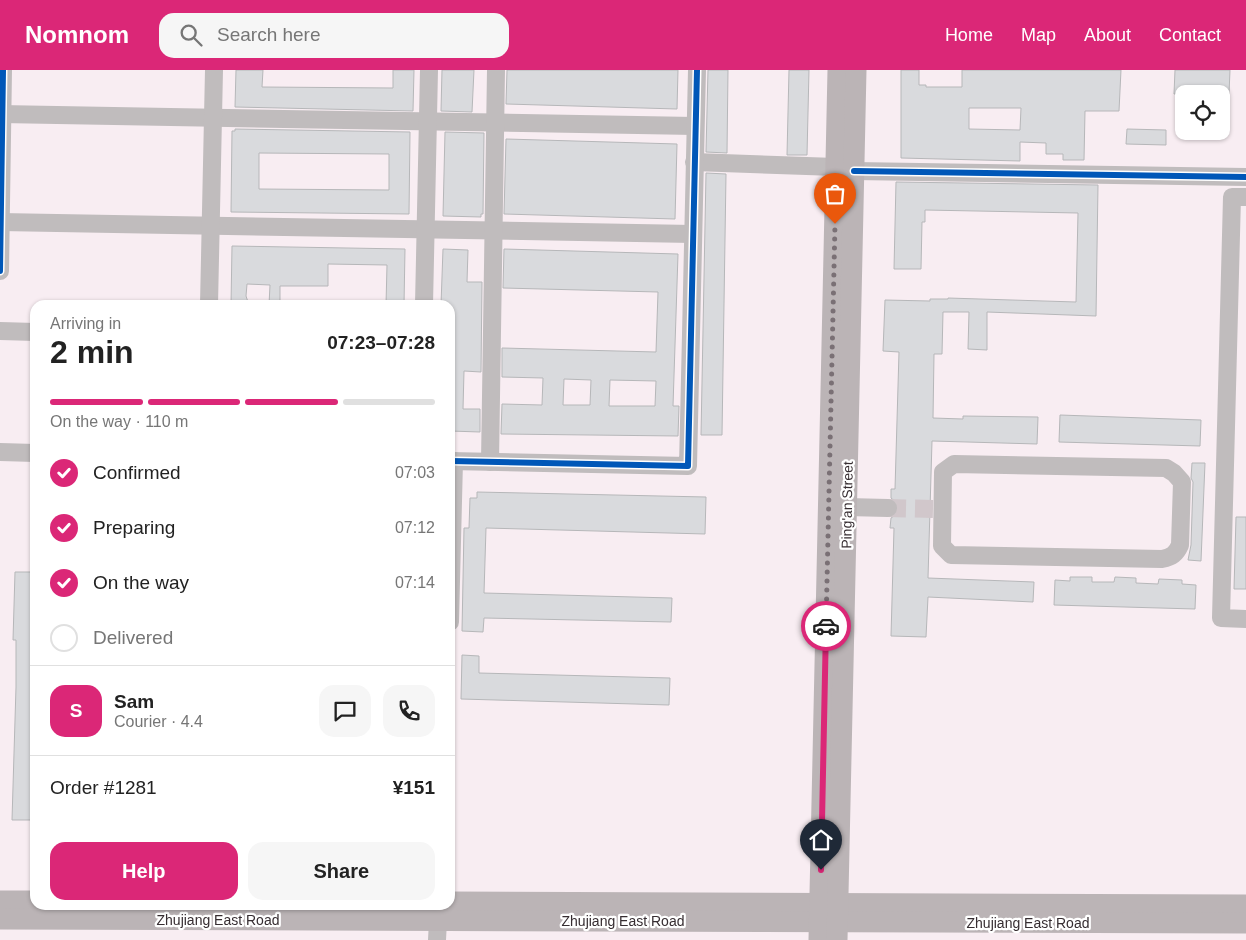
<!DOCTYPE html>
<html lang="en">
<head>
<meta charset="utf-8">
<style>
	body { margin:0; font-family:Helvetica,sans-serif; background:#f6f6f6; color:#222; height:100vh; display:flex; flex-direction:column; font-size:19px; white-space:nowrap }
	* { box-sizing:border-box; margin:0 }
	p { font-size:16px; color:#767676 }
	.icon { flex:none; width:28px; height:28px; fill:none; stroke:currentColor; stroke-width:2; stroke-linecap:round; stroke-linejoin:round }
	.map { position:relative; flex:1; overflow:hidden }
	.side { position:absolute; left:30px; top:230px; width:425px; height:610px; display:flex; flex-direction:column; background:#fff; border-radius:15px; box-shadow:0 1px 4px #0004 }
	.side>* { flex:none }
	.fabs { position:absolute; left:1175px; top:15px; display:grid; gap:10px }
	.fabs a { display:grid; place-items:center; width:55px; height:55px; border-radius:10px; background:#fff; box-shadow:0 1px 4px #0004; font-size:25px }
	.pin { position:absolute; display:grid; place-items:center; width:42px; height:42px; color:#fff; margin:-51px -21px; border-radius:50% 50% 50% 0; rotate:-45deg; box-shadow:0 0 5px #0007 }
	.pin .icon { rotate:45deg }
	.courier { position:absolute; display:grid; place-items:center; width:50px; height:50px; margin:-25px; border:4px solid #db2777; border-radius:50%; background:#fff; color:#222; box-shadow:0 1px 6px #0007 }
	.head em { font-style:normal; font-weight:800 }
	.head div { display:flex; flex-direction:column-reverse }
	.head { display:flex; align-items:center; justify-content:space-between; height:85px; padding:0 20px }
	h1 { font-size:32px; font-weight:800; line-height:38px }
	.bar { display:grid; grid-template-columns:repeat(4,1fr); gap:8px 5px; align-content:center; height:60px; padding:0 20px }
	.bar i { height:6px; border-radius:4px; background:#e0e0e0 }
	.bar .active { background:#db2777 }
	.bar p { grid-column:span 4 }
	.line { display:flex; align-items:center; gap:12px; padding:0 20px; border-top:1px solid #e0e0e0 }
	.line div { flex:1 }
	.round { display:grid; place-items:center; flex:none; width:52px; height:52px; border-radius:15px; background:#f6f6f6 }
	ol { padding:0 20px; list-style:none }
	li { display:flex; align-items:center; gap:15px; height:55px }
	li p { margin-inline-start:auto }
	li .icon { padding:5px; border-radius:50%; background:#db2777; color:#fff; stroke-width:4 }
	li:last-child { color:#767676 }
	li i { width:28px; height:28px; border:2px solid #e0e0e0; border-radius:50% }
	.cta { display:flex; gap:10px; margin-top:auto; padding:10px 20px }
	.cta a { flex:1; height:58px; border-radius:15px; background:#db2777; color:#fff; font-size:20px; font-weight:800; line-height:58px; text-align:center }
	.cta a+a { background:#f6f6f6; color:#222 }
	header { display:flex; align-items:center; gap:30px; box-sizing:border-box; height:70px; padding:0 25px; background:#db2777; color:#fff }
	header strong { font-size:24px }
	nav { display:flex; gap:28px; margin-inline-start:auto; font-size:18px }
	.search { width:350px; height:45px; background:#f6f6f6; display:flex; align-items:center; gap:12px; box-sizing:border-box; padding:0 18px; border-radius:15px; color:#767676; font-size:19px }
	.map>svg:first-child { display:block }
	.building { fill:#d9dadd; stroke:#b6b7b9; fill-rule:evenodd }
	.lines { fill:none; stroke-linecap:round; stroke-linejoin:round }
	.minor-tunnel { stroke:#d1c7cb; stroke-width:18; stroke-dasharray:18 9; stroke-linecap:butt }
	.minor { stroke:#c0bcbd; stroke-width:18 }
	.major { stroke:#bbb4b6; stroke-width:21 }
	.cycleway-casing { stroke:#fff; stroke-width:9 }
	.cycleway { stroke:#0057b8; stroke-width:6 }
	.done { stroke:#7a7075; stroke-width:5; stroke-dasharray:0 9 }
	.route { stroke:#db2777; stroke-width:6 }
	.labels { text-anchor:middle; dominant-baseline:central; stroke-width:4.5; stroke-linejoin:round; paint-order:stroke }
	.street-label { font-size:14px; fill:#362d31; stroke:#fff }
</style>
</head>
<body>
<header>
<strong>Nomnom</strong>
<div class="search"><svg class="icon" aria-label="search" viewBox="0 0 24 24"><circle cx="10" cy="10" r="6"/><path d="M15 15l6 6"/></svg>Search here</div>
<nav><a>Home</a><a>Map</a><a>About</a><a>Contact</a></nav>
</header>
<div class="map">
<svg width="1246" height="870" viewBox="0 0 1246 870">
	<rect width="100%" height="100%" fill="#f8edf2"/>
	<g class="building">
		<polygon points="236,0 263,0 262,17 393,18 393,0 414,0 413,41 235,37"/>
		<polygon points="442,0 474,0 472,42 441,41"/>
		<polygon points="507,0 678,0 677,39 506,34"/>
		<polygon points="708,0 728,0 727,83 706,82"/>
		<polygon points="789,0 809,0 807,85 787,85"/>
		<path d="M901,0H919V15H926V17H962V0H1121L1119,41H1085L1084,90H1063V84H1046V73L1020,72V91L901,88ZM969,38H1021L1020,60L969,59Z"/>
		<polygon points="1175,0 1230,0 1229,24 1174,24"/>
		<path d="M235,59L410,62L409,144L231,142L232,61H235ZM259,83L389,84V120L259,119Z"/>
		<polygon points="1127,59 1166,60 1166,75 1126,74"/>
		<polygon points="445,62 484,63 483,144 481,144 481,147 443,146"/>
		<polygon points="506,69 677,74 675,149 504,144"/>
		<polygon points="706,103 726,104 722,365 701,365"/>
		<polygon points="896,112 1098,115 1096,246 987,242 987,280 968,279 969,242 943,242 942,284 934,284 933,348 963,349 963,346 1038,347 1037,374 932,371 928,508 1034,512 1033,532 928,527 926,567 891,566 894,458 890,458 891,448 897,444 899,439 897,433 891,428 891,419 895,419 899,282 883,281 885,230 930,231 930,229 948,229 948,228 1076,232 1078,143 925,140 925,152 922,152 921,199 894,199"/>
		<polygon points="232,176 405,179 404,235 386,235 387,195 328,194 328,216 280,216 280,235 269,235 270,215 247,214 246,226 249,235 231,235"/>
		<polygon points="443,179 468,180 467,212 482,212 481,302 464,301 463,339 480,339 480,362 450,361 450,235 441,235"/>
		<path d="M504,179L678,184L673,336H679L678,366L501,364L502,334L542,335L543,308L502,307V278L656,282L658,222L503,218ZM564,309L591,310L590,335H563ZM610,310L656,311L655,336H609Z"/>
		<polygon points="1060,345 1201,350 1200,376 1059,372"/>
		<polygon points="1192,393 1205,393 1201,491 1188,490 1191,475 1193,412 1191,408"/>
		<polygon points="477,422 706,427 705,464 486,458 484,523 672,528 671,552 484,548 483,562 462,561 464,458 469,458 470,428 477,428"/>
		<polygon points="1236,447 1246,447 1246,519 1234,519"/>
		<polygon points="15,502 35,502 35,750 12,750 16,617 16,570 13,570"/>
		<polygon points="1070,507 1092,507 1092,512 1114,512 1115,507 1136,508 1136,513 1158,514 1159,509 1182,510 1182,514 1196,515 1195,539 1054,535 1055,510 1070,511"/>
		<polygon points="462,585 479,586 479,603 670,608 669,635 461,629"/>
	</g>
	<g class="lines">
		<polyline class="minor-tunnel" points="888,438 933,439"/>
		<g class="minor">
			<polyline points="0,44 695,56"/>
			<polyline points="694,92 836,97"/>
			<polyline points="854,101 1246,107"/>
			<polyline points="1246,127 1232,127 1221,548 1246,549"/>
			<polyline points="0,152 693,164"/>
			<polyline points="0,201 3,0"/>
			<polyline points="209,235 214,0"/>
			<polyline points="424,235 429,0"/>
			<polyline points="0,261 35,262"/>
			<polyline points="0,382 35,383"/>
			<polyline points="450,391 688,396 697,0"/>
			<polyline points="490,392 496,0"/>
			<path d="M954,394L1166,398L1174,403L1182,412L1180,475C1176,484 1172,487 1162,489L951,485L942,476L943,402Z"/>
			<polyline points="847,437 888,438"/>
			<polyline points="450,552 454,391"/>
			<polyline points="437,870 438,851"/>
		</g>
		<g class="major">
			<polyline points="0,831 35,831"/>
			<polyline points="450,832 1246,835"/>
			<polyline points="0,849 1246,853"/>
			<polyline points="819,870 838,0"/>
			<polyline points="837,870 856,0"/>
		</g>
		<g class="cycleway-casing">
			<g id="cycleway">
				<polyline points="854,101 1246,107"/>
				<polyline points="0,201 3,0"/>
				<polyline points="450,391 688,396 697,0"/>
			</g>
		</g>
		<use href="#cycleway" class="cycleway"/>
	</g>
	<g class="lines">
		<polyline class="done" points="826,556 835,154"/>
		<polyline class="route" points="821,800 826,556"/>
	</g>
	<g class="labels">
		<g class="street-label">
			<text transform="translate(847 435) rotate(-89)">Ping'an Street</text>
			<text x="218" y="850">Zhujiang East Road</text>
			<text x="623" y="851">Zhujiang East Road</text>
			<text x="1028" y="853">Zhujiang East Road</text>
		</g>
	</g>
</svg>
<div class="fabs">
<a><svg class="icon" aria-label="locate" viewBox="0 0 24 24"><circle cx="12" cy="12" r="6"/><path d="M12 2v4M12 18v4M2 12h4M18 12h4"/></svg></a>
</div>
<div class="pin" style="left:835px;top:154px;background:#ea580c"><svg class="icon" aria-label="bag" viewBox="0 0 24 24"><path d="M5 8h14l-1 12H6zM9 8a3 3 0 0 1 6 0"/></svg></div>
<div class="pin" style="left:821px;top:800px;background:#1f2937"><svg class="icon" aria-label="home" viewBox="0 0 24 24"><path d="M3 11l9-7 9 7M6 9v11h12V9"/></svg></div>
<div class="courier" style="left:826px;top:556px"><svg class="icon" aria-label="car" viewBox="0 0 24 24"><path d="M5 17H2v-5l4-1 3-4h7l3 4 3 1v5h-3M9 17h6M6 11h13"/><circle cx="7" cy="17" r="2"/><circle cx="17" cy="17" r="2"/></svg></div>
<section class="side">
<div class="head"><div><h1>2 min</h1><p>Arriving in</p></div><em>07:23–07:28</em></div>
<div class="bar"><i class="active"></i><i class="active"></i><i class="active"></i><i></i><p>On the way · 110 m</p></div>
<ol>
<li><svg class="icon" aria-label="check" viewBox="0 0 24 24"><path d="M5 12l5 5 9-10"/></svg>Confirmed<p>07:03</p></li>
<li><svg class="icon" aria-label="check" viewBox="0 0 24 24"><path d="M5 12l5 5 9-10"/></svg>Preparing<p>07:12</p></li>
<li><svg class="icon" aria-label="check" viewBox="0 0 24 24"><path d="M5 12l5 5 9-10"/></svg>On the way<p>07:14</p></li>
<li><i></i>Delivered</li>
</ol>
<div class="line" style="height:90px"><b class="round" style="background:#db2777;color:#fff">S</b><div><b>Sam</b><p>Courier · 4.4</p></div><a class="round"><svg class="icon" aria-label="chat" viewBox="0 0 24 24"><path d="M4 5h16v11H9l-5 4z"/></svg></a><a class="round"><svg class="icon" aria-label="phone" viewBox="0 0 24 24"><path d="M5 4h4l2 5-3 2q2 4 5 5l2-3 5 2v4C11 20 4 13 5 4z"/></svg></a></div>
<div class="line" style="height:65px"><div>Order #1281</div><b>¥151</b></div>
<div class="cta"><a>Help</a><a>Share</a></div>
</section>
</div>
</body>
</html>
